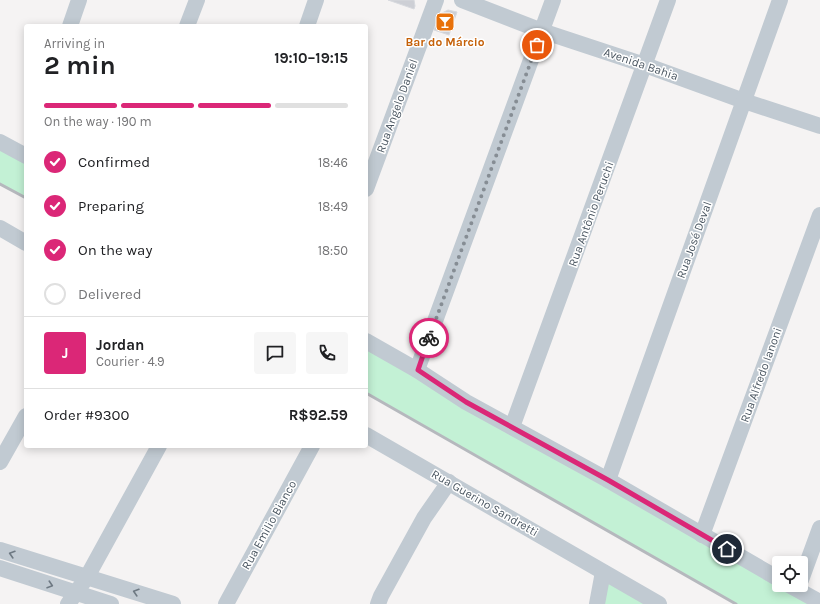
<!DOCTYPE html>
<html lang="en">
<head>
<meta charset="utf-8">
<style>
	body { margin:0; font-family:Karla,sans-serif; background:#f6f6f6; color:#202124; height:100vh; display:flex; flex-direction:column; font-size:15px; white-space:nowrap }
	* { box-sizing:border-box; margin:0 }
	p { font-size:13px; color:#757577 }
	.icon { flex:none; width:22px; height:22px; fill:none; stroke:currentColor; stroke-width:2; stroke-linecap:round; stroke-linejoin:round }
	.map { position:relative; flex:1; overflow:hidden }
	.sheet { position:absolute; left:24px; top:24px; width:344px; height:424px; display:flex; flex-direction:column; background:#fff; border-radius:4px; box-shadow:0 2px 10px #0003 }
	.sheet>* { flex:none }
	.fabs { position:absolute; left:772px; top:556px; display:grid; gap:8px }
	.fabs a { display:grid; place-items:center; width:36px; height:36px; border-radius:4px; background:#fff; box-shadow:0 2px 10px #0003; font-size:20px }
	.pin { position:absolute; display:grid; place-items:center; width:34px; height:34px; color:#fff; margin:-17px; border:2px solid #fff; border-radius:50%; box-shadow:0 1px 4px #0007 }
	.courier { position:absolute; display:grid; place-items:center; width:40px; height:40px; margin:-20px; border:3px solid #db2777; border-radius:50%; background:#fff; color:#222; box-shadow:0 1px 5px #0007 }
	.overview em { font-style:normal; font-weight:700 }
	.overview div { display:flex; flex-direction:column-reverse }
	.overview { display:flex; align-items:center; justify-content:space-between; height:68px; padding:0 20px }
	h1 { font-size:26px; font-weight:700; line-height:30px }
	.bar { display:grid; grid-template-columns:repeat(4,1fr); gap:6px 4px; align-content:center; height:48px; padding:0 20px }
	.bar i { height:5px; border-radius:3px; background:#e0e0e0 }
	.bar .on { background:#db2777 }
	.bar p { grid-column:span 4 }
	.line { display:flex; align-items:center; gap:10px; padding:0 20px; border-top:1px solid #e0e0e0 }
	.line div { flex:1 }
	.round { display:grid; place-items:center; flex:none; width:42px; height:42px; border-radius:4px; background:#f6f6f6 }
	ol { padding:0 20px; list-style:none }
	li { display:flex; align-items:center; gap:12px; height:44px }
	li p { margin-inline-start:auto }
	li .icon { padding:4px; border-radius:50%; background:#db2777; color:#fff; stroke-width:4 }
	li:last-child { color:#757577 }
	li i { width:22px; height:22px; border:2px solid #e0e0e0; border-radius:50% }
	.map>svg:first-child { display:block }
	.green { fill:#c3f1d5 }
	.building { fill:#cdcfd5; stroke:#d7d9de }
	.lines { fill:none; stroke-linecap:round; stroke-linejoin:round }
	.street { stroke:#c1cad2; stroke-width:16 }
	.rail { stroke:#b5b8bd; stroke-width:3 }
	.oneway { stroke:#6e7983 }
	.done { stroke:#868d94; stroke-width:4; stroke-dasharray:0 7.2 }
	.route { stroke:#db2777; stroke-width:5 }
	.labels { text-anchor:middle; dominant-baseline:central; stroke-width:3; stroke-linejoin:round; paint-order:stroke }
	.food-label { font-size:12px; font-weight:bold; fill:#c56008; stroke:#fff }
	.street-label { font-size:12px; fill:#4a5661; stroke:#fff }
</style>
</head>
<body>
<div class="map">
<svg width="820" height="604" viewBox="0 0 820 604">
	<rect width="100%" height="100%" fill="#f5f3f3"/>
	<g class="green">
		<polygon points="0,142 26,156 26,198 0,183"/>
		<polygon points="366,341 820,604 737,604 366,392"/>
		<polygon points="603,572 659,604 597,604"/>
	</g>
	<g class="building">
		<polygon points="388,0 414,0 415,6 414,9"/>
		<polygon points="448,10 457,12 449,35 434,30 440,14"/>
	</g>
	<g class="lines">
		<g class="street">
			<polyline points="462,0 542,31 645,65 744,101 820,126"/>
			<polyline points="70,26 79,0"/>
			<polyline points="187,26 197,0"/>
			<polyline points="307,26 316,0"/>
			<polyline points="0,142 26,156"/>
			<polyline points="366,189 436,0"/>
			<polyline points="0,228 26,243"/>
			<polyline points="366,341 417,370 466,402 608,480 779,579"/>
			<polyline points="417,370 553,0"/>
			<polyline points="512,427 668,0"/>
			<polyline points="366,435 659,604"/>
			<polyline points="0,462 26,416"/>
			<polyline points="608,480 780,0"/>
			<polyline points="702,535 820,215"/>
			<polyline points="0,550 173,604"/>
			<polyline points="0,568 111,604"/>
			<polyline points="801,580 820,528"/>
			<polyline points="789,585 820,602"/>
			<polyline points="68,604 87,577 159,446"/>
			<polyline points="226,604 312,446"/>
			<polyline points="378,604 381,596 424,518 449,482"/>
			<polyline points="597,604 603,572"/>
		</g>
		<g class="rail">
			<polyline points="0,184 26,198"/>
			<polyline points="366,393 736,604"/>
		</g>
	</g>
	<defs><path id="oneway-chevron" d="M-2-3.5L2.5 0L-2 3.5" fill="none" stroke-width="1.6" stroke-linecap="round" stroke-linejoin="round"/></defs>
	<g class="oneway">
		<use href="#oneway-chevron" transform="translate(12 554) rotate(-163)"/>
		<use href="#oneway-chevron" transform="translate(50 585) rotate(18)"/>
		<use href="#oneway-chevron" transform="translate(136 592) rotate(-163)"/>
	</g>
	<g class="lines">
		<polyline class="done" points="429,338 537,45"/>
		<polyline class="route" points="429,338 418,370 466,402 608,480 727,549"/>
	</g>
	<defs>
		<g id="bar-square" transform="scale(1)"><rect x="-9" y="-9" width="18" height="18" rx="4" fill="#e8710a" stroke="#fff"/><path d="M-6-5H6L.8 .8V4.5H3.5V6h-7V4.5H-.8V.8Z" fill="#fff"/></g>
	</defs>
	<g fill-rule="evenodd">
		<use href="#bar-square" x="445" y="22"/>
	</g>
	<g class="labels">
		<g class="food-label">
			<text x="445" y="42">Bar do Márcio</text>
		</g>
		<g class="street-label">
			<text transform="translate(641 64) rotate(19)">Avenida Bahia</text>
			<text transform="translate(397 106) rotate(-70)">Rua Angelo Daniel</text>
			<text transform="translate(591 214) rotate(-70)">Rua Antônio Peruchi</text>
			<text transform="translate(694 240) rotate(-70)">Rua José Deval</text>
			<text transform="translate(761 375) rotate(-70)">Rua Alfredo Ianoni</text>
			<text transform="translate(485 503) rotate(30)">Rua Guerino Sandretti</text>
			<text transform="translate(269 525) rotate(-61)">Rua Emilio Bianco</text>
		</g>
	</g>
</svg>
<div class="fabs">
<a><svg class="icon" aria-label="locate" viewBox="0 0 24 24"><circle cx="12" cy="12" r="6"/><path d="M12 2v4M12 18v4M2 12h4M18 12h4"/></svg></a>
</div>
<div class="pin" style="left:537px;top:45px;background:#ea580c"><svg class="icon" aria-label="bag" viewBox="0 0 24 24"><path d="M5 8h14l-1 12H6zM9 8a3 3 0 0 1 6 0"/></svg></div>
<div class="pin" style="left:727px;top:549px;background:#1f2937"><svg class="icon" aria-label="home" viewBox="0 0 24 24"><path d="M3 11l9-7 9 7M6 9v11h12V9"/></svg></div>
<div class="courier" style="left:429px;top:338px"><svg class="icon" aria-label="bike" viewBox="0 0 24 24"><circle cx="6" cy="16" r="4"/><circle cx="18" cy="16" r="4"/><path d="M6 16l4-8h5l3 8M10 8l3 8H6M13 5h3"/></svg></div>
<section class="sheet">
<div class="overview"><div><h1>2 min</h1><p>Arriving in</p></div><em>19:10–19:15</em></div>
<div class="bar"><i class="on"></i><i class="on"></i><i class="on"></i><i></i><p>On the way · 190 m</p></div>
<ol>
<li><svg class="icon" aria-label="check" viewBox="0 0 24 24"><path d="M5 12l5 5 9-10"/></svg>Confirmed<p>18:46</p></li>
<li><svg class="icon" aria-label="check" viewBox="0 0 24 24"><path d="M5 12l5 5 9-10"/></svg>Preparing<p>18:49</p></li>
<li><svg class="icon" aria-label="check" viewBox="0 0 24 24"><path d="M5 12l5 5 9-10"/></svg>On the way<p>18:50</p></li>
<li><i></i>Delivered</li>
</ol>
<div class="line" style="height:72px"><b class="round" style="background:#db2777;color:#fff">J</b><div><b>Jordan</b><p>Courier · 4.9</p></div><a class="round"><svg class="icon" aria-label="chat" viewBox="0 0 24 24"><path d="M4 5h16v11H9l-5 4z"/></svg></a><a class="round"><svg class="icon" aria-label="phone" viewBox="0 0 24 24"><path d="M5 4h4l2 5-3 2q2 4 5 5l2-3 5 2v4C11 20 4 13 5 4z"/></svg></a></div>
<div class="line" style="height:52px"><div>Order #9300</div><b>R$92.59</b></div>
</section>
</div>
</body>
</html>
